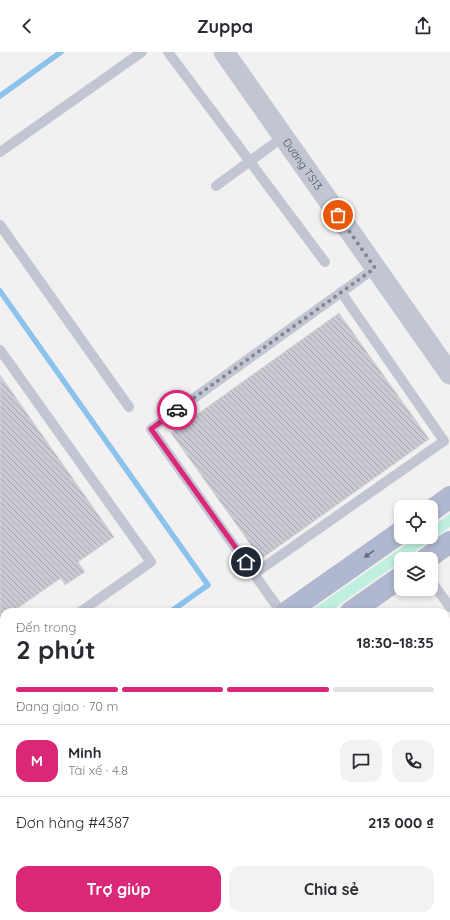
<!DOCTYPE html>
<html lang="vi">
<head>
<meta charset="utf-8">
<style>
	body { margin:0; font-family:Quicksand,sans-serif; background:#f2f2f3; color:#2b2b33; height:100vh; display:flex; flex-direction:column; font-size:15px; white-space:nowrap }
	* { box-sizing:border-box; margin:0 }
	p { font-size:13px; color:#7c7c81 }
	.icon { flex:none; width:22px; height:22px; fill:none; stroke:currentColor; stroke-width:2; stroke-linecap:round; stroke-linejoin:round }
	.map { position:relative; flex:1; overflow:hidden }
	.side { position:absolute; left:0px; top:556px; width:450px; height:312px; display:flex; flex-direction:column; background:#fff; border-radius:12px 12px 0 0; box-shadow:0 2px 6px #0003 }
	.side>* { flex:none }
	.buttons { position:absolute; left:394px; top:448px; display:grid; gap:8px }
	.buttons a { display:grid; place-items:center; width:44px; height:44px; border-radius:8px; background:#fff; box-shadow:0 2px 6px #0003; font-size:20px }
	.pin { position:absolute; display:grid; place-items:center; width:34px; height:34px; color:#fff; margin:-17px; border:2px solid #fff; border-radius:50%; box-shadow:0 1px 4px #0007 }
	.courier { position:absolute; display:grid; place-items:center; width:40px; height:40px; margin:-20px; border:3px solid #db2777; border-radius:50%; background:#fff; color:#222; box-shadow:0 1px 5px #0007 }
	.head em { font-style:normal; font-weight:800 }
	.head div { display:flex; flex-direction:column-reverse }
	.head { display:flex; align-items:center; justify-content:space-between; height:68px; padding:0 16px }
	h1 { font-size:26px; font-weight:800; line-height:30px }
	.bar { display:grid; grid-template-columns:repeat(4,1fr); gap:6px 4px; align-content:center; height:48px; padding:0 16px }
	.bar i { height:5px; border-radius:3px; background:#e1e1e2 }
	.bar .on { background:#db2777 }
	.bar p { grid-column:span 4 }
	.line { display:flex; align-items:center; gap:10px; padding:0 16px; border-top:1px solid #e1e1e2 }
	.line div { flex:1 }
	.round { display:grid; place-items:center; flex:none; width:42px; height:42px; border-radius:12px; background:#f2f2f3 }
	.cta { display:flex; gap:8px; margin-top:auto; padding:8px 16px }
	.cta a { flex:1; height:46px; border-radius:12px; background:#db2777; color:#fff; font-size:16px; font-weight:800; line-height:46px; text-align:center }
	.cta a+a { background:#f2f2f3; color:#2b2b33 }
	header { display:flex; justify-content:space-between; align-items:center; height:52px; padding:0 16px; background:#fff; font-size:18px; font-weight:800 }
	.map>svg:first-child { display:block }
	.green { fill:#bff0dd }
	.lines { fill:none; stroke-linecap:round; stroke-linejoin:round }
	.stream { stroke:#8cc3ed; stroke-width:5.5 }
	.building { fill:url(#building-back-hatch); stroke:#d4d4db }
	.service { stroke:#c1c6d2; stroke-width:10 }
	.minor { stroke:#c1c6d2; stroke-width:21 }
	.primary { stroke:#b0b8cf; stroke-width:22 }
	.oneway { fill:#62687a }
	.done { stroke:#848791; stroke-width:4; stroke-dasharray:0 7.2 }
	.route { stroke:#db2777; stroke-width:5 }
	.labels { text-anchor:middle; dominant-baseline:central; stroke-width:3.5; stroke-linejoin:round; paint-order:stroke }
	.street-label { font-size:11px; fill:#484e5e; stroke:#fff }
</style>
</head>
<body>
<header><svg class="icon" aria-label="back" viewBox="0 0 24 24"><path d="M15 5l-7 7 7 7"/></svg>Zuppa<svg class="icon" aria-label="share" viewBox="0 0 24 24"><path d="M12 15V3M7 8l5-5 5 5M5 13v7h14v-7"/></svg></header>
<div class="map">
<svg width="450" height="868" viewBox="0 0 450 868">
	<defs>
		<pattern id="building-back-hatch" width="6" height="6" patternUnits="userSpaceOnUse"><rect width="6" height="6" fill="#cacbd2"/><path d="M-1 5l2 2M0 0l6 6M5-1l2 2" fill="none" stroke="#a6a7ae"/></pattern>
	</defs>
	<rect width="100%" height="100%" fill="#f2f0f0"/>
	<polygon class="green" points="450,462 450,475 404,507 401,507 401,509 329,560 309,560 417,485 431,485 431,475"/>
	<g class="lines">
		<g class="stream">
			<polyline points="0,44 61,0"/>
			<polyline points="0,239 208,533 170,560"/>
			<polyline points="0,681 4,679"/>
		</g>
	</g>
	<g class="building">
		<polygon points="339,261 429,387 261,507 171,381"/>
		<polygon points="0,323 114,485 78,510 85,520 65,533 61,526 12,560 4,560 4,565 0,568"/>
	</g>
	<g class="lines">
		<g class="service">
			<polyline points="168,0 325,210"/>
			<polyline points="0,100 142,0"/>
			<polyline points="216,134 283,85"/>
			<polyline points="0,173 129,355"/>
			<polyline points="0,298 151,510 80,560"/>
			<polyline points="254,522 444,389 341,240"/>
			<polyline points="431,529 450,555"/>
			<polyline points="281,560 151,377 375,216"/>
			<polyline points="0,617 4,614"/>
			<polyline points="0,689 4,694"/>
			<polyline points="446,787 450,793"/>
			<polyline points="274,864 277,868"/>
		</g>
		<g class="minor">
			<path id="s1" d="M224,0L450,322"/>
			<polyline points="210,864 213,868"/>
		</g>
		<g class="primary">
			<polyline points="431,459 450,445"/>
			<polyline points="426,507 450,490"/>
			<polyline points="287,560 401,480"/>
			<polyline points="351,560 401,525"/>
			<polyline points="0,762 4,759"/>
			<polyline points="0,807 4,804"/>
		</g>
	</g>
	<defs><path id="oneway-solid" d="M-6-.8H1V-3.2L6.5 0L1 3.2V.8H-6Z"/></defs>
	<use class="oneway" href="#oneway-solid" transform="translate(369 502) rotate(145)"/>
	<g class="lines">
		<polyline class="done" points="177,358 375,216 338,163"/>
		<polyline class="route" points="177,358 151,377 246,510"/>
	</g>
	<g class="labels">
		<g class="street-label">
			<text stroke="none"><textPath href="#s1" startOffset="137">Đường TS13</textPath></text>
		</g>
	</g>
</svg>
<div class="buttons">
<a><svg class="icon" aria-label="locate" viewBox="0 0 24 24"><circle cx="12" cy="12" r="6"/><path d="M12 2v4M12 18v4M2 12h4M18 12h4"/></svg></a>
<a><svg class="icon" aria-label="layers" viewBox="0 0 24 24"><path d="M12 4l9 5-9 5-9-5zM3 14l9 5 9-5"/></svg></a>
</div>
<div class="pin" style="left:338px;top:163px;background:#ea580c"><svg class="icon" aria-label="bag" viewBox="0 0 24 24"><path d="M5 8h14l-1 12H6zM9 8a3 3 0 0 1 6 0"/></svg></div>
<div class="pin" style="left:246px;top:510px;background:#1f2937"><svg class="icon" aria-label="home" viewBox="0 0 24 24"><path d="M3 11l9-7 9 7M6 9v11h12V9"/></svg></div>
<div class="courier" style="left:177px;top:358px"><svg class="icon" aria-label="car" viewBox="0 0 24 24"><path d="M5 17H2v-5l4-1 3-4h7l3 4 3 1v5h-3M9 17h6M6 11h13"/><circle cx="7" cy="17" r="2"/><circle cx="17" cy="17" r="2"/></svg></div>
<section class="side">
<div class="head"><div><h1>2 phút</h1><p>Đến trong</p></div><em>18:30–18:35</em></div>
<div class="bar"><i class="on"></i><i class="on"></i><i class="on"></i><i></i><p>Đang giao · 70 m</p></div>
<div class="line" style="height:72px"><b class="round" style="background:#db2777;color:#fff">M</b><div><b>Minh</b><p>Tài xế · 4.8</p></div><a class="round"><svg class="icon" aria-label="chat" viewBox="0 0 24 24"><path d="M4 5h16v11H9l-5 4z"/></svg></a><a class="round"><svg class="icon" aria-label="phone" viewBox="0 0 24 24"><path d="M5 4h4l2 5-3 2q2 4 5 5l2-3 5 2v4C11 20 4 13 5 4z"/></svg></a></div>
<div class="line" style="height:52px"><div>Đơn hàng #4387</div><b>213 000 ₫</b></div>
<div class="cta"><a>Trợ giúp</a><a>Chia sẻ</a></div>
</section>
</div>
</body>
</html>
